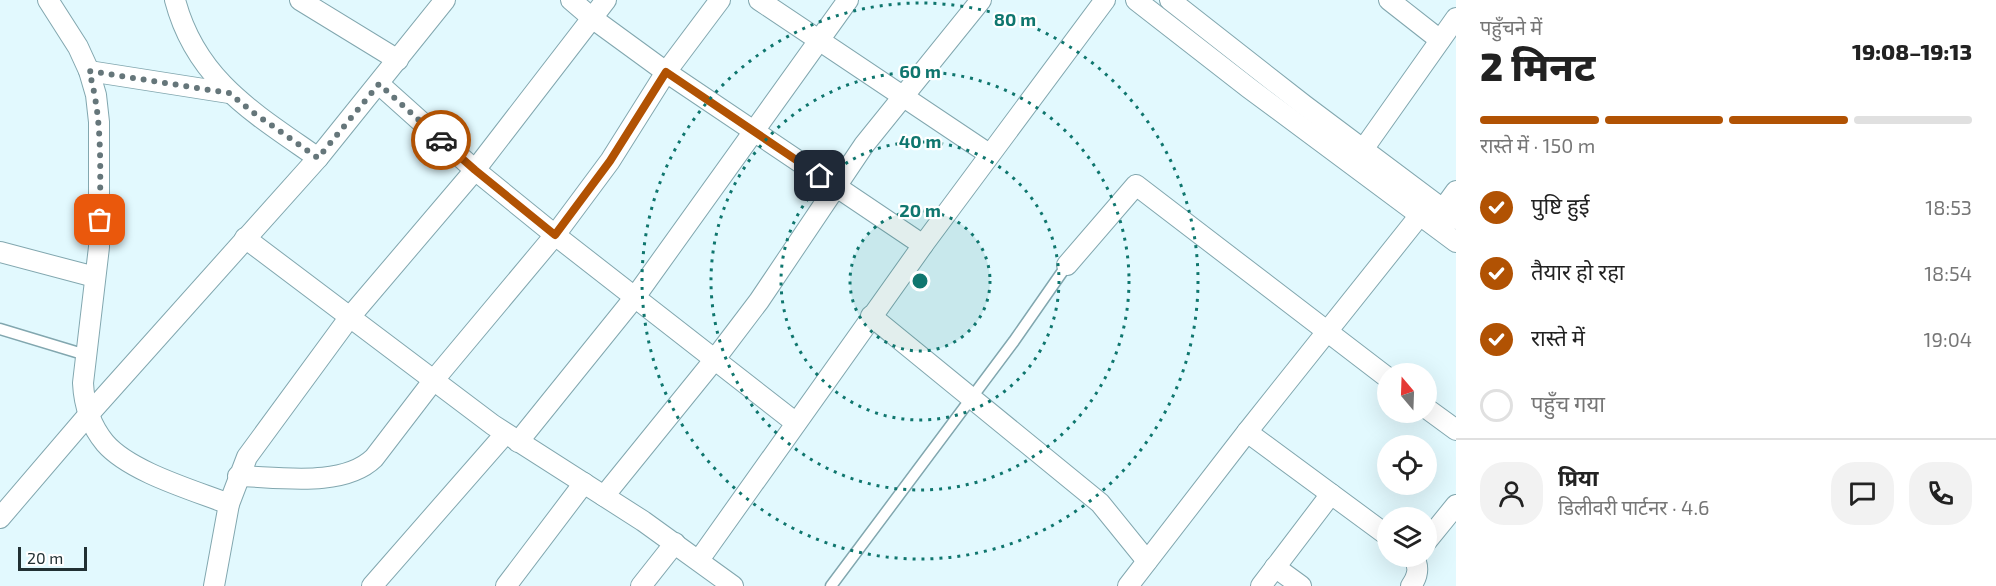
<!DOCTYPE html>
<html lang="hi">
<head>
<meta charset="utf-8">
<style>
	body { margin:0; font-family:"Exo 2","Noto Sans Devanagari",sans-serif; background:#f2f2f2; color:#222; height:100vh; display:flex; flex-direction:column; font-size:22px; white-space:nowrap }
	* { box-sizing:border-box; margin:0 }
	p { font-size:20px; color:#767676 }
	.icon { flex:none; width:33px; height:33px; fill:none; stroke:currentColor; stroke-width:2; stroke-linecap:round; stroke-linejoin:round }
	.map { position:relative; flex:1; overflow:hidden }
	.panel { display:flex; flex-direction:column; background:#fff; width:540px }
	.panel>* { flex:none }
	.needle { width:39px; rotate:341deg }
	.controls { position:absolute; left:1377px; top:363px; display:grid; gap:12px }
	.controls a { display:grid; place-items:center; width:60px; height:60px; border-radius:50%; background:#fff; box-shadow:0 6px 24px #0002; font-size:30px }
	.scale { position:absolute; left:18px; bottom:15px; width:69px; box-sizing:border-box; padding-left:6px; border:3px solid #213033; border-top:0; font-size:16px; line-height:21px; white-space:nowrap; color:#213033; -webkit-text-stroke:4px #fff; paint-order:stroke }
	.pin { position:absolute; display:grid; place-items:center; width:51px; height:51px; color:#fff; margin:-26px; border-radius:12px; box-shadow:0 3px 9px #0006 }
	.courier { position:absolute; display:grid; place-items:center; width:60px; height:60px; margin:-30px; border:4px solid #b15203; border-radius:50%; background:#fff; color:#222; box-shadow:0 2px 8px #0007 }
	.summary em { font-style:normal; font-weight:800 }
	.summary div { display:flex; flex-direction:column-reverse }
	.summary { display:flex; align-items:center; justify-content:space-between; height:102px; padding:0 24px }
	h1 { font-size:39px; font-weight:800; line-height:45px }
	.bar { display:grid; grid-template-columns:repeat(4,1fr); gap:9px 6px; align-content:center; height:72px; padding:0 24px }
	.bar i { height:8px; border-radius:4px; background:#e0e0e0 }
	.bar .active { background:#b15203 }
	.bar p { grid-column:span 4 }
	.line { display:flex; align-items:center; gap:15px; padding:0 24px; border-top:2px solid #e0e0e0 }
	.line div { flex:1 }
	.round { display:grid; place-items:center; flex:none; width:63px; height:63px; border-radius:24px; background:#f2f2f2 }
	ol { padding:0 24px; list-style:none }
	li { display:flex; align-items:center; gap:18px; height:66px }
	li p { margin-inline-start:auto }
	li .icon { padding:6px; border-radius:50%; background:#b15203; color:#fff; stroke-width:4 }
	li:last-child { color:#767676 }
	li i { width:33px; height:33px; border:3px solid #e0e0e0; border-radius:50% }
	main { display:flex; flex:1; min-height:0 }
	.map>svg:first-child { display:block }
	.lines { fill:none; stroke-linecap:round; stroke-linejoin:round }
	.lane-casing { stroke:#82a7af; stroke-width:13 }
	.street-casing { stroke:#82a7af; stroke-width:22 }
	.lane { stroke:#fff; stroke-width:10 }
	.street { stroke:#fff; stroke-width:20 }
	.done { stroke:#65767a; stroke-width:6; stroke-dasharray:0 10.8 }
	.route { stroke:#b15203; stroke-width:8 }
	.ring { fill:none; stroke:#0f766e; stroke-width:3; stroke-dasharray:3 6 }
	.centre { fill:#0f766e; stroke:#fff; stroke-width:3 }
	.ring-label { font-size:18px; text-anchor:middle; font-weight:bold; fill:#0f766e; stroke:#fff; stroke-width:4.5; stroke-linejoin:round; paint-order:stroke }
</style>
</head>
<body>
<main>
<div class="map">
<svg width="1456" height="586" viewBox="0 0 1456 586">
	<rect width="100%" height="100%" fill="#e2f9fe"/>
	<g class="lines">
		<g class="lane-casing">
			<g id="lane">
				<polyline points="0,329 86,355"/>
				<polyline points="831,586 1014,341 1067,265"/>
			</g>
		</g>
		<g class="street-casing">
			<g id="street">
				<path d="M48,0L78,47L89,71L96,95L99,122V247L83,383C84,404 91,426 105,443C130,472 193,490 229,504"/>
				<path d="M175,0C196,80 254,113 318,158"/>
				<polyline points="300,0 398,60"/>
				<polyline points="571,0 592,18 666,72 923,245"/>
				<polyline points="759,0 989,154"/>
				<polyline points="1136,0 1249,88 1456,242"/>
				<polyline points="1170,0 1304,105 1456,219"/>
				<polyline points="1389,0 1440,40"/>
				<polyline points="89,71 229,93"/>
				<polyline points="379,84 475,170 555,235 796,423"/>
				<polyline points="1357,158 1456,18"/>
				<polyline points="1435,220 1456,191"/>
				<polyline points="245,238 493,425 643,521 733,586"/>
				<polyline points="0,252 95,277"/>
				<polyline points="1067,265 1136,185 1388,378"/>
				<polyline points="871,316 1100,503 1147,561"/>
				<polyline points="1426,408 1456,430"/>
				<polyline points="1247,432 1388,536"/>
				<polyline points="518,442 635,297 848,0"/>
				<path d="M238,476C279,477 343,488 374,458L433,381L555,235L610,161L666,72L720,0"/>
				<polyline points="604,496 715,359 759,301 864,145 981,0"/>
				<polyline points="0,518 89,414 318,158 445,0"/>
				<polyline points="1426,542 1456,505"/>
				<polyline points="699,560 923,245 1105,0"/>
				<polyline points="1275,567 1301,586"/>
				<polyline points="214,586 229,504 247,457 349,318 475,170 606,0"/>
				<polyline points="372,586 505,434"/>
				<polyline points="506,586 584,483"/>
				<polyline points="641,586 675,543"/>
				<polyline points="1128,586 1247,432 1420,215"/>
				<polyline points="1261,586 1331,494"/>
				<path d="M1411,586C1418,576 1420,567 1413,556"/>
			</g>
		</g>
		<use href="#lane" class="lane"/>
		<use href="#street" class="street"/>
	</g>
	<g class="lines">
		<path class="done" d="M100,220C100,170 103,120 89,71L229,93L254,113L318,158L379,84L441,140"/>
		<polyline class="route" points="441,140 475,170 555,235 610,161 666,72 820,176"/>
	</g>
	<circle cx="920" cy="281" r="70" fill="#0f766e" fill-opacity=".12"/>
	<g class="ring">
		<circle cx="920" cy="281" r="70"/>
		<circle cx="920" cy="281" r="139"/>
		<circle cx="920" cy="281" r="209"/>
		<circle cx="920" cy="281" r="278"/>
	</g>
	<circle cx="920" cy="281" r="9" class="centre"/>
	<g class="ring-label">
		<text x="1015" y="26">80 m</text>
		<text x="920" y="78">60 m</text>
		<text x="920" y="148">40 m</text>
		<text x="920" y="217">20 m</text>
	</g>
</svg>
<div class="controls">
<a><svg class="needle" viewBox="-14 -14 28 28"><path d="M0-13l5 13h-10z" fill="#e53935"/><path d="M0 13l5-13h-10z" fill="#767676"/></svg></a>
<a><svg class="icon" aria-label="locate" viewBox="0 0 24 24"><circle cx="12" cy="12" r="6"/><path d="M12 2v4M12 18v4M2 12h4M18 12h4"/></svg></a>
<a><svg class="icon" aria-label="layers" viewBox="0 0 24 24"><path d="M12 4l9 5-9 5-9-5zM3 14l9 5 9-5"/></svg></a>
</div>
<div class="scale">20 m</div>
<div class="pin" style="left:100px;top:220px;background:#ea580c"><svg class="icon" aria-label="bag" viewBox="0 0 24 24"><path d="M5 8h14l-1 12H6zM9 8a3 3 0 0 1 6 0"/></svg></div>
<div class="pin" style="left:820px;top:176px;background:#1f2937"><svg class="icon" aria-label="home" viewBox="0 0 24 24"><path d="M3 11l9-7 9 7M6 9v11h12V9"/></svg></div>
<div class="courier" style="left:441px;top:140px"><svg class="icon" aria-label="car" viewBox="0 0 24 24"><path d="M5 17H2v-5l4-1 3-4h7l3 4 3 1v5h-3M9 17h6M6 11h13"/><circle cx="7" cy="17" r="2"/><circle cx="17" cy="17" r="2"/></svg></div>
</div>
<section class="panel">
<div class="summary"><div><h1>2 मिनट</h1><p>पहुँचने में</p></div><em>19:08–19:13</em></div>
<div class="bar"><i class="active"></i><i class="active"></i><i class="active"></i><i></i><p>रास्ते में · 150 m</p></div>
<ol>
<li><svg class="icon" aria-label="check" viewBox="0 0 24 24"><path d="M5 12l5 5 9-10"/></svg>पुष्टि हुई<p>18:53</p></li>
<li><svg class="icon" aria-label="check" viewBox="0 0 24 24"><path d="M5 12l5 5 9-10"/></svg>तैयार हो रहा<p>18:54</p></li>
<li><svg class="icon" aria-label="check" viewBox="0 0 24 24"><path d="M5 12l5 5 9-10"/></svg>रास्ते में<p>19:04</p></li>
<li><i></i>पहुँच गया</li>
</ol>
<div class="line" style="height:108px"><a class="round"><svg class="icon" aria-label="person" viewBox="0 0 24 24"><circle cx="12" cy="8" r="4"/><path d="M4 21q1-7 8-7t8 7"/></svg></a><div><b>प्रिया</b><p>डिलीवरी पार्टनर · 4.6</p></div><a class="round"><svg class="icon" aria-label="chat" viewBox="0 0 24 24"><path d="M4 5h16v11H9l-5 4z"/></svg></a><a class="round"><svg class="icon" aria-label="phone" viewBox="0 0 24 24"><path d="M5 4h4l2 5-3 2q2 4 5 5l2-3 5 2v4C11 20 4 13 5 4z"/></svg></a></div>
</section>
</main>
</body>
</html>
